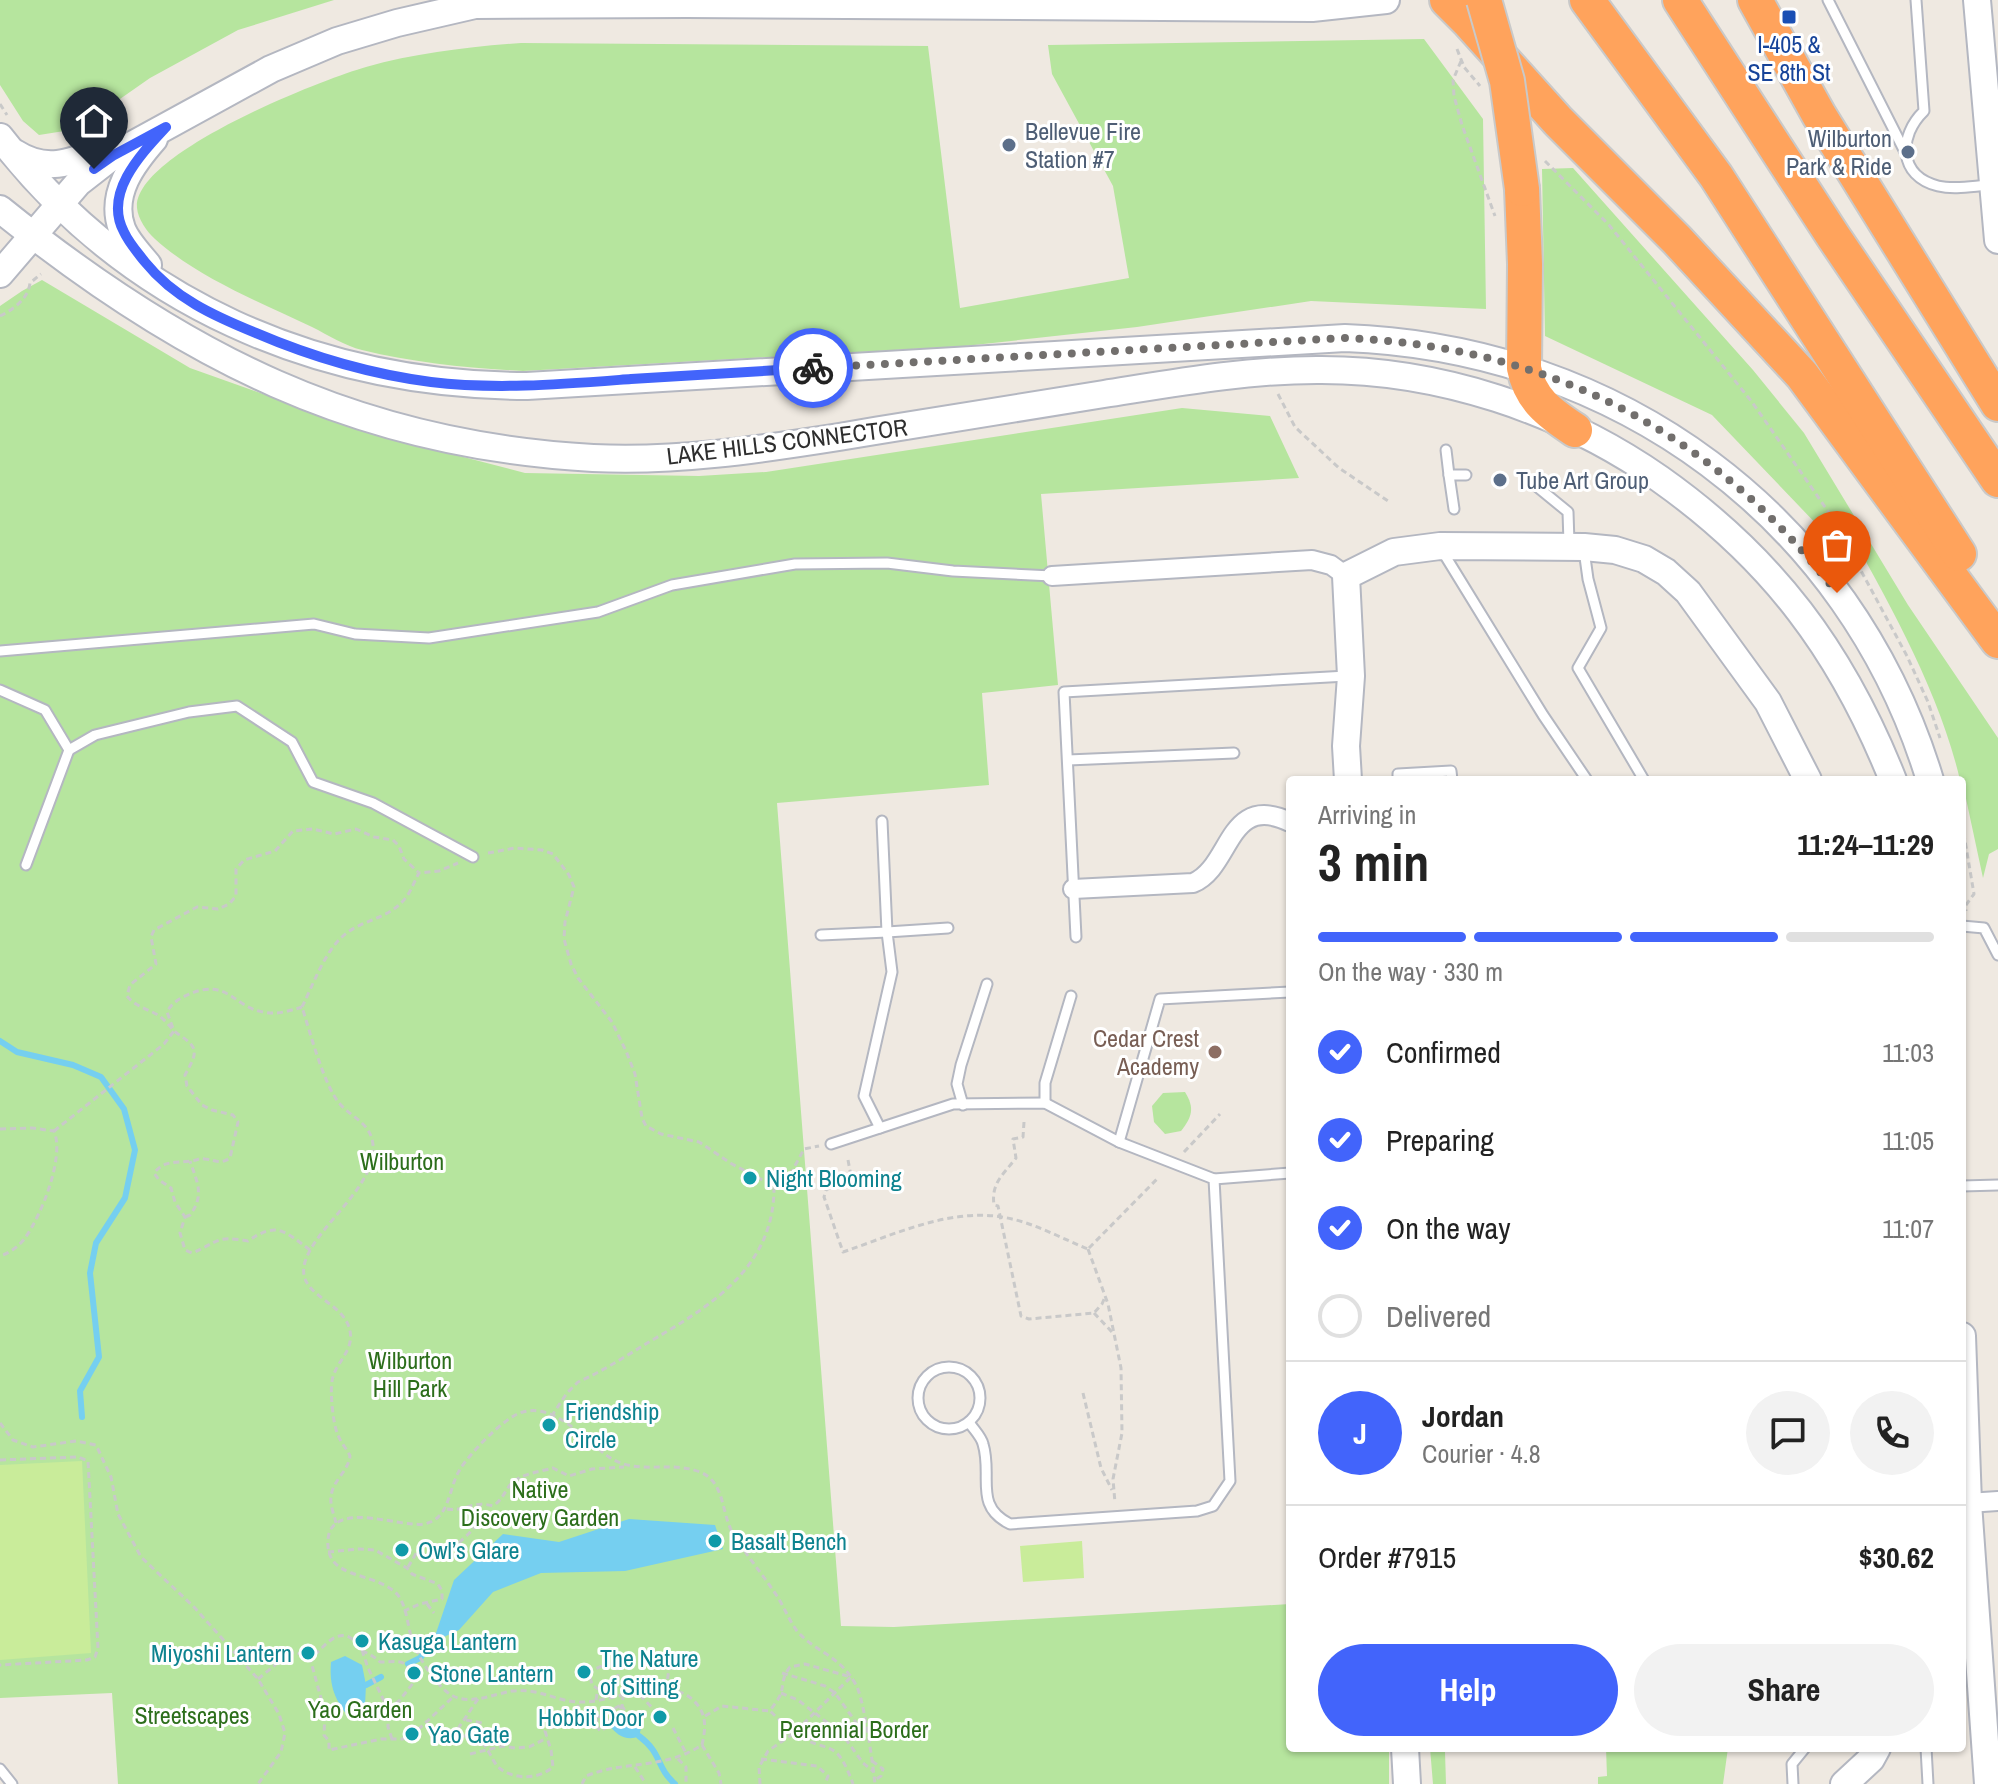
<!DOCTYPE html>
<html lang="en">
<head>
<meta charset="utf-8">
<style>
	body { margin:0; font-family:"Archivo Narrow",sans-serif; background:#f2f2f2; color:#222; height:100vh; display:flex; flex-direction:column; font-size:30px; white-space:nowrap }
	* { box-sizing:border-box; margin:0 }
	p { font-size:26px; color:#767676 }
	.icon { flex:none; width:44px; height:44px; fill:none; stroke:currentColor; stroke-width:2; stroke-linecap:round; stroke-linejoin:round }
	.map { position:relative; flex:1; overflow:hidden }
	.panel { position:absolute; left:1286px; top:776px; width:680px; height:976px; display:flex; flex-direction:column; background:#fff; border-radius:8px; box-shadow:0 2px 6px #0004 }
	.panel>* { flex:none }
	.pin { position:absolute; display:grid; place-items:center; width:68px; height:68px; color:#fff; margin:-82px -34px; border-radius:50% 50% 50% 0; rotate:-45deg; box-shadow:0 0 8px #0007 }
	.pin .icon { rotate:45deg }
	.courier { position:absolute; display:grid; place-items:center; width:80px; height:80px; margin:-40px; border:6px solid #4264fb; border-radius:50%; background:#fff; color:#222; box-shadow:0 2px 10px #0007 }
	.overview em { font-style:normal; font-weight:800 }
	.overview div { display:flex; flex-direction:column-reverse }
	.overview { display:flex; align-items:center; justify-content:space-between; height:136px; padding:0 32px }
	h1 { font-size:52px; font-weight:800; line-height:60px }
	.bar { display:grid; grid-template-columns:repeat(4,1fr); gap:12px 8px; align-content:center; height:96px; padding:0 32px }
	.bar i { height:10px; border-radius:6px; background:#e0e0e0 }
	.bar .selected { background:#4264fb }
	.bar p { grid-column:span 4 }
	.line { display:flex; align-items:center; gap:20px; padding:0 32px; border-top:2px solid #e0e0e0 }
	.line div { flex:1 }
	.round { display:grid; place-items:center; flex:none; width:84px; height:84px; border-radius:42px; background:#f2f2f2 }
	ol { padding:0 32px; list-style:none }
	li { display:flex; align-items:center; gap:24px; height:88px }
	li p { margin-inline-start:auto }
	li .icon { padding:8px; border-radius:50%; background:#4264fb; color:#fff; stroke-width:4 }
	li:last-child { color:#767676 }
	li i { width:44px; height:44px; border:4px solid #e0e0e0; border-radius:50% }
	.button { display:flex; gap:16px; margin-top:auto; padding:16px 32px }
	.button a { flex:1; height:92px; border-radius:48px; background:#4264fb; color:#fff; font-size:32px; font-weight:800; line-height:92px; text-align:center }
	.button a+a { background:#f2f2f2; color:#222 }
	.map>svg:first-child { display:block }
	.green { fill:#b6e59e }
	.pitch { fill:#c9ec9a }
	.water { fill:#75cff0 }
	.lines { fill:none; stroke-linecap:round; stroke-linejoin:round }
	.stream { stroke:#75cff0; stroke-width:6 }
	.lane-casing { stroke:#b4b7c1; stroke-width:13 }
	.street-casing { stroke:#b4b7c1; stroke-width:22 }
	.secondary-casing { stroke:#b4b7c1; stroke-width:30 }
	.highway-casing { stroke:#c9c9c9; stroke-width:38 }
	.path { stroke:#c9c9c9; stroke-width:3; stroke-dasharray:6 4; stroke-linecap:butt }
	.lane { stroke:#fff; stroke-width:9 }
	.street { stroke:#fff; stroke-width:18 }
	.secondary { stroke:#fff; stroke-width:26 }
	.highway { stroke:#ffa35c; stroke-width:34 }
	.highway-bridge-casing { stroke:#c9c9c9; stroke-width:38; stroke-linecap:butt }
	.highway-bridge { stroke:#ffa35c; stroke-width:34 }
	.done { stroke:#726f6d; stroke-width:8; stroke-dasharray:0 14.4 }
	.route { stroke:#4264fb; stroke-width:10 }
	.transit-dot { fill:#1a4fb4; stroke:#fff; stroke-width:3 }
	.service-dot { fill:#5c6f8a; stroke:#fff; stroke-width:3 }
	.education-dot { fill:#8d6e63; stroke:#fff; stroke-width:3 }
	.culture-dot { fill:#0f9aa8; stroke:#fff; stroke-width:3 }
	.labels { text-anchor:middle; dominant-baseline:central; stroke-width:6; stroke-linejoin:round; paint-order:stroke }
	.transit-label { font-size:24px; fill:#164399; stroke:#fff }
	.service-label { font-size:24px; fill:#4e5e75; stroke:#fff; text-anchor:start }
	.street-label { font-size:24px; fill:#2e2e2e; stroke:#fff }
	.education-label { font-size:24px; fill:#785e54; stroke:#fff; text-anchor:end }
	.park-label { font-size:24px; fill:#2c6e1b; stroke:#fff }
	.culture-label { font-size:24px; fill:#0d838f; stroke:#fff; text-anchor:start }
</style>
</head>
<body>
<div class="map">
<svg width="1998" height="1784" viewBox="0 0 1998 1784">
	<rect width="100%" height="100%" fill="#efe9e1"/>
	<g class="green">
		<polygon points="0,0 334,0 238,30 150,78 77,129 39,135 23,121 0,85"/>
		<path d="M1424,39L1483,119L1486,309L1311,301L1137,327L965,346L523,371C469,368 415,363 362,350C345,346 328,335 312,327C261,303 197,277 155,239C147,232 138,219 137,208C133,154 320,80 366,67C416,53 468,47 521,43L928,46L960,308L1129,278L1113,186L1052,74L1048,45Z"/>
		<path d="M1573,168L1753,370L1804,433L1908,605L1998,738V849L1989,854L1983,878L1962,780H1960C1939,690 1887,599 1842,519L1822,530L1712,415L1545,336L1542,169Z"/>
		<polygon points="42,280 190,368 382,436 525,473 699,476 766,472 1182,408 1270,416 1299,478 1041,494 1058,685 982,693 989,785 777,803 841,1626 894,1627 1290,1604 1290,1748 1389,1748 1389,1784 118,1784 112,1693 0,1698 0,306 22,291"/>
		<path d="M1185,1092C1195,1108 1192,1117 1181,1131L1165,1134L1154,1122L1152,1106L1163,1093Z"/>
		<polygon points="1430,1748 1460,1748 1445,1752 1446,1784 1433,1784"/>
		<polygon points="1606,1748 1728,1748 1723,1784 1598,1784 1598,1777 1607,1776"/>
	</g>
	<g class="pitch">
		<polygon points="82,1461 91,1653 0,1660 0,1465"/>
		<polygon points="1082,1541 1084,1578 1023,1582 1020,1546"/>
	</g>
	<g class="water">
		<polygon points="629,1519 715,1525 723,1549 625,1571 541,1573 493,1592 459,1630 433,1642 454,1580 503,1534 559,1542"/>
		<path d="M345,1656L362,1665L366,1685L365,1705L350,1719C335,1700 329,1687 331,1662Z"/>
		<path d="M620,1718L638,1719L642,1725L639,1736C628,1742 615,1735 609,1724Z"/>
	</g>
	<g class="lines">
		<g class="stream">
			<polyline points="0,1041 17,1052 73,1065 101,1077 124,1109 135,1150 125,1198 96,1243 90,1273 99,1357 80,1391 82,1417"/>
			<polyline points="408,1664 420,1658 433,1642"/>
			<polyline points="366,1685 381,1677"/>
			<path d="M639,1736C663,1754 655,1766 675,1784"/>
		</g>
		<g class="lane-casing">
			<g id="lane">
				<polyline points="1828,0 1905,152"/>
				<path d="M1916,0L1924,111C1898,136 1898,176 1938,186C1955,190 1973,186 1990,185"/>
				<polyline points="1446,450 1449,475"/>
				<polyline points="1535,485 1568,512 1569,543"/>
				<polyline points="1454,509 1449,475 1466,475"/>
				<polyline points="1441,549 1543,715 1587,780"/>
				<polyline points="1584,550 1588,579 1601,628 1578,668 1644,780"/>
				<polyline points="0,651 314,624 355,634 429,638 598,612 672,585 795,564 887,563 953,571 1052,576"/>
				<polyline points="0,690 45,710 69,750 26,865"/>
				<polyline points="69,750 95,735 189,712 237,706 292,742 313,782 373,803 473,857"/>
				<polyline points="1068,760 1234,753"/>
				<polyline points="1398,780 1398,774 1451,771 1452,780"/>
				<polyline points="1962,926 1984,928 1998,955"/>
				<polyline points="821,935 887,932 882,821"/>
				<polyline points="1076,937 1064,692 1347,676"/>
				<polyline points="1045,1103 1045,1083 1071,996"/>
				<polyline points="963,1105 957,1084 961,1065 987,984"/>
				<polyline points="880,1128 864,1096 892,972 887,932 948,928"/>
				<polyline points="1119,1142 1160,999 1290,992"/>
				<path d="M831,1144L953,1104L1045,1103L1119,1142L1214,1179L1230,1481L1213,1506L1197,1511L1010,1524C973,1506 993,1476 983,1444C981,1436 973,1429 969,1422"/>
				<polyline points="1214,1179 1290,1173"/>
				<polyline points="1962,1186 1998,1185"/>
				<circle cx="949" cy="1398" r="31"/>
				<polyline points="1926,1748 1928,1784"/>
				<polyline points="0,1769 12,1784"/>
				<polyline points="1793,1784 1792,1764 1805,1748"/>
			</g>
		</g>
		<g class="street-casing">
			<g id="street">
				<polyline points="1052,576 1312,560 1331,565 1346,576"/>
				<path d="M1073,889L1193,883C1232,867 1227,792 1290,822"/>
				<polyline points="1968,1503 1998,1501"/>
			</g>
		</g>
		<g class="secondary-casing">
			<g id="secondary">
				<polyline points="1977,0 1998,240"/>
				<path d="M0,137C129,304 318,385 527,386L1345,338C1617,348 1850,516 1930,780"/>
				<path d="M15,153C49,175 76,160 110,147"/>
				<path d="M0,209C182,356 356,445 593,458C675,462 757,450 839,437C927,422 1015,408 1104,394C1174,383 1245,370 1317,370C1438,369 1561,410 1660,479C1773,559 1842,652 1893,780"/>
				<path d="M148,265C139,254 127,242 122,229C109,194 133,163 154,139"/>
				<polyline points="0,274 78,183 114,155 271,69 337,41 397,23 475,5 687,4 1312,8 1386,0"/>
				<polyline points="1348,780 1346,746 1351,676 1346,576 1394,552 1440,546 1584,547 1615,550 1644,559 1666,572 1688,592 1768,702 1808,780"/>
				<polyline points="1962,1336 1968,1503 1988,1784"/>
				<polyline points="1405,1748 1407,1784"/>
				<polyline points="1844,1784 1871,1759 1877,1748"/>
			</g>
		</g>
		<g class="highway-casing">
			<g id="highway">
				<polyline points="1447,0 1468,21 1558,121 1677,240 1802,375 1998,641"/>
				<polyline points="1587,0 1716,176 1959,554"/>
				<polyline points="1680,0 1833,236 1998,480"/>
				<polyline points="1755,0 1819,115 1998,404"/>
				<path d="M1522,189L1525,264L1524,368C1530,399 1549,413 1575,430"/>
			</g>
		</g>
		<g class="path">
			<polyline points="1457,49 1464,67 1480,86"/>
			<polyline points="1461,61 1453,80 1454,96 1462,125 1495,216"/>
			<polyline points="0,104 7,115"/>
			<polyline points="1545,161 1609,225 1752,402 1832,517 1907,656 1928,702 1940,738"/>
			<path d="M0,316C14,309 28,299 30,283L41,274"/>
			<polyline points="1278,394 1295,427 1339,468 1388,501"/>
			<polyline points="1962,823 1974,894 1966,905 1966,911"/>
			<path d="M488,853L515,848L542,850L553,854L569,875L574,887L565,922L564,939L571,964L578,978L612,1022L626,1051L635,1074L642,1118L646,1126L661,1134L699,1142L732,1164L774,1186C775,1267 711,1306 649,1342C626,1356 603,1371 578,1382L567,1393L553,1414"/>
			<path d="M1024,1122L1023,1137L1013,1139L1016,1158C1003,1175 991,1183 994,1205L998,1206L1021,1316L1029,1319L1094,1313L1102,1304L1105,1297"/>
			<path d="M0,1129L32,1128L54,1131C65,1157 41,1216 25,1238C19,1246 10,1253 0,1256"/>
			<path d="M54,1131L164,1044L174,1031L167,1012C172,1002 182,997 192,993C228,979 234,1007 263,1012C277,1015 289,1011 302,1007"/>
			<polyline points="1184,1152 1220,1114"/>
			<path d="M848,1160L851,1176L826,1190L824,1197L843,1252C896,1234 955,1205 1012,1219C1038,1225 1063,1239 1088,1249"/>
			<polyline points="774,1186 790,1175 804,1149 819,1146"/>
			<path d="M185,1217L190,1215C205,1195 197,1182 190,1161"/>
			<polyline points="1089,1248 1159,1177"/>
			<polyline points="1088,1249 1108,1304 1121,1368 1122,1433 1113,1479 1115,1503"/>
			<path d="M310,1250C284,1231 277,1221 248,1241C215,1235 219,1242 192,1253L185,1250L180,1233L185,1217L175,1202L171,1188L159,1180L154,1173C164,1160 176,1163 191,1161C199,1160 197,1158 205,1159C216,1160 220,1165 230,1158L238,1122L233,1115L212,1110L202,1105L187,1086L185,1075C197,1053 200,1048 178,1034C172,1030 169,1024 164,1020C153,1009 137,1009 127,996L130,985L156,964L151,937L154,930L197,907L218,909L229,904L236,896V869L244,860L275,851L293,831L313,829L334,834L356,829L374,837L393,840L399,846L404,859L418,872"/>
			<polyline points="1094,1313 1112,1332"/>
			<polyline points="1083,1393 1101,1468 1112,1490"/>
			<polyline points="0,1423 13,1440 33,1447 76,1441 96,1445 111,1477 118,1514 141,1557 195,1608 258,1679 279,1714 285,1733 281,1752 258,1784"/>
			<polyline points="0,1460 78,1457 88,1461 98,1648 95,1657 87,1660 0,1665"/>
			<path d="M447,1509C465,1512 471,1500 493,1506C502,1500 504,1493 510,1485C519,1474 539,1472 553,1468L569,1476L592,1469L624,1467"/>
			<path d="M336,1523C334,1515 330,1505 331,1497C332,1481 348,1472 350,1456C347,1449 341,1443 338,1435C333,1425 330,1392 332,1381C335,1362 354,1352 350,1331C344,1299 292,1296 306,1259C319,1224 377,1185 373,1145C371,1123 352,1118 340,1104C324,1086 310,1032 302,1007C313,985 324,953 343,936C361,920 387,919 403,901C410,894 414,882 419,873L439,871L458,863"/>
			<polyline points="328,1552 359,1549 375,1550 407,1568 412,1574 438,1584 442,1591 442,1599 420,1604 404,1611"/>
			<path d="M408,1567L420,1547L427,1545L440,1554L452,1552C466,1530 481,1534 479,1502"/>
			<polyline points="427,1604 434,1613"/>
			<polyline points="362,1650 368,1668 388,1709"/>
			<polyline points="782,1673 825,1686 835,1693 865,1735"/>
			<polyline points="258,1679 274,1666 283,1655 295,1652 310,1658"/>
			<polyline points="666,1689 669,1669 667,1661 672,1656 680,1659 680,1666 669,1669"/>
			<polyline points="781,1693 798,1700 842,1734 863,1763 874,1772"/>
			<polyline points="640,1695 659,1715"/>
			<path d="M478,1699L455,1733C462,1737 472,1736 479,1740C488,1746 491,1759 498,1767C513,1780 538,1780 553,1767L551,1750L545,1731L549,1728L574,1723L578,1718V1702"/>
			<polyline points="596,1700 598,1689 592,1685 589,1672 606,1664 615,1664 618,1672 618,1681 610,1687 598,1689"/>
			<polygon points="621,1705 624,1709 620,1711 624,1718 617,1721 613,1715 607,1719 611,1725 600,1731 590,1713 594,1711 598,1717"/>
			<polyline points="705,1716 722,1706 770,1711"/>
			<polyline points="594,1718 596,1721 622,1707 623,1697"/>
			<polyline points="466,1720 482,1723"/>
			<polyline points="673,1728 687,1755"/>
			<path d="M392,1739L388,1727V1709L399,1701L414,1682C408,1657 400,1662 380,1662C374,1656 370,1655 363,1651C358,1647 355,1640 349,1637C333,1630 322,1651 310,1658L325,1713L324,1735L329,1741V1750L381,1739H403L421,1727L453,1697"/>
			<polyline points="702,1745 719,1773 721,1784"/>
			<polyline points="470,1754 503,1746 515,1748 529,1747 547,1738"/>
			<polyline points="678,1759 686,1767 686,1784"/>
			<polyline points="761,1759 817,1766 828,1776 825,1784"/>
			<polyline points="872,1761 883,1769 881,1776 875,1780"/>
			<polyline points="635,1767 646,1784"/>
			<path d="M582,1784L586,1776C626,1760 663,1770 702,1745C705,1731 707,1719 699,1707C673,1669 615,1704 578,1702C555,1701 540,1688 512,1691C494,1694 471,1705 453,1696C437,1688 415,1653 411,1636C407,1622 406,1602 395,1592C369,1570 325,1580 328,1539C332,1499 401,1528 424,1524C450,1519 448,1490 459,1471C468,1455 505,1416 523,1412C556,1403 584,1440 609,1457C637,1476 670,1460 700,1472C726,1482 721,1516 734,1535C747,1556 763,1575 777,1596C784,1607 789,1620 797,1631C816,1653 840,1655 856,1685C864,1699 873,1765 875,1784"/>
			<path d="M760,1784L759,1767L768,1751L794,1733L851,1677L805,1664L790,1667C782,1677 784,1682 781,1693C779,1699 773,1706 770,1711C778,1718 785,1727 794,1733C828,1756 835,1734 853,1784"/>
		</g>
		<use href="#lane" class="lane"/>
		<use href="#street" class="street"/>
		<use href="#secondary" class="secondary"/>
		<use href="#highway" class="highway"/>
		<g class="highway-bridge-casing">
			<polyline id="highway-bridge" points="1484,0 1507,81 1522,189"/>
		</g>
		<use href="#highway-bridge" class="highway-bridge"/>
	</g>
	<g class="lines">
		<path class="done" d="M813,368L1345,338C1547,346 1713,431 1837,593"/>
		<path class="route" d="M94,169L114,155L166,127C141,154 103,193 124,232C129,243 138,253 145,262C174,298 214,316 256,333C312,357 370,374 431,382C497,390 565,384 631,379C692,375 753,372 813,368"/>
	</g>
	<rect class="transit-dot" x="1781" y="9" width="16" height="16" rx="4"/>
	<g class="service-dot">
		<circle cx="1009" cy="145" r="8"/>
		<circle cx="1908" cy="152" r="8"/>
		<circle cx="1500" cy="480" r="8"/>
	</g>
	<circle class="education-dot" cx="1215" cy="1052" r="8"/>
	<g class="culture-dot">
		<circle cx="750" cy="1178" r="8"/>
		<circle cx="549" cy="1425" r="8"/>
		<circle cx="715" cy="1541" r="8"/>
		<circle cx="402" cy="1550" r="8"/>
		<circle cx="362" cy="1641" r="8"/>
		<circle cx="308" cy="1653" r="8"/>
		<circle cx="584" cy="1672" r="8"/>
		<circle cx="414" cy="1673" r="8"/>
		<circle cx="660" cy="1717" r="8"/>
		<circle cx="412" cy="1734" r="8"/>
	</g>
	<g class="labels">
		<g class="transit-label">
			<text x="1789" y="44">I-405 &amp;<tspan x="1789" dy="28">SE 8th St</tspan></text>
		</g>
		<g class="service-label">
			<text x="1025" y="131">Bellevue Fire<tspan x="1025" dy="28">Station #7</tspan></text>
			<text x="1892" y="138" text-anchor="end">Wilburton<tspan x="1892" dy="28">Park &amp; Ride</tspan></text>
			<text x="1516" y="480">Tube Art Group</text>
		</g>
		<g class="street-label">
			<text transform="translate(787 441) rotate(-7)">LAKE HILLS CONNECTOR</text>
		</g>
		<g class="education-label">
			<text x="1199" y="1038">Cedar Crest<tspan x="1199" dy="28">Academy</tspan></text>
		</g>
		<g class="park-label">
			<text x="402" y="1161">Wilburton</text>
			<text x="410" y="1360">Wilburton<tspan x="410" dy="28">Hill Park</tspan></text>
			<text x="540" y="1489">Native<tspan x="540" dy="28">Discovery Garden</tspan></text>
			<text x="360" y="1709">Yao Garden</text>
			<text x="192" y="1715">Streetscapes</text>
			<text x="854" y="1729">Perennial Border</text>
		</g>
		<g class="culture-label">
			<text x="766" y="1178">Night Blooming</text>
			<text x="565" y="1411">Friendship<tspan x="565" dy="28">Circle</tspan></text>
			<text x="731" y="1541">Basalt Bench</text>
			<text x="418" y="1550">Owl’s Glare</text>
			<text x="378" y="1641">Kasuga Lantern</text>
			<text x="292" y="1653" text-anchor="end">Miyoshi Lantern</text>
			<text x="600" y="1658">The Nature<tspan x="600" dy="28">of Sitting</tspan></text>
			<text x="430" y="1673">Stone Lantern</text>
			<text x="644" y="1717" text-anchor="end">Hobbit Door</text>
			<text x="428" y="1734">Yao Gate</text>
		</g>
	</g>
</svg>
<div class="pin" style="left:1837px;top:593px;background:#ea580c"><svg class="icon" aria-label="bag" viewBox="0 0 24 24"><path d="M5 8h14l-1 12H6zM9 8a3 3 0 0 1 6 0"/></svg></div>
<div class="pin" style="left:94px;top:169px;background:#1f2937"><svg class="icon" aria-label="home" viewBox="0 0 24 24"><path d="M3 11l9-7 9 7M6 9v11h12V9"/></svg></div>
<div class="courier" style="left:813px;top:368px"><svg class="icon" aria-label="bike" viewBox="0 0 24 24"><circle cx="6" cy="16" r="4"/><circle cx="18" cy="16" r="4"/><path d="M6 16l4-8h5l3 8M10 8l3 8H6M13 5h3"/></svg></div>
<section class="panel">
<div class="overview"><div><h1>3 min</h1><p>Arriving in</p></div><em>11:24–11:29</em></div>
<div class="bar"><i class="selected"></i><i class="selected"></i><i class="selected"></i><i></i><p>On the way · 330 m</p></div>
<ol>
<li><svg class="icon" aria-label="check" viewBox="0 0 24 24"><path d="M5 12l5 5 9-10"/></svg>Confirmed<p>11:03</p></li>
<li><svg class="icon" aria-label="check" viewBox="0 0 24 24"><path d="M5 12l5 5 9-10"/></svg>Preparing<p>11:05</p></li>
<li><svg class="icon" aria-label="check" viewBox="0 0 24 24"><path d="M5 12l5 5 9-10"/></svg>On the way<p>11:07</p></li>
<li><i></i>Delivered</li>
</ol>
<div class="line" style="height:144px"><b class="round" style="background:#4264fb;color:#fff">J</b><div><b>Jordan</b><p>Courier · 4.8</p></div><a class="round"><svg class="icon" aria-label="chat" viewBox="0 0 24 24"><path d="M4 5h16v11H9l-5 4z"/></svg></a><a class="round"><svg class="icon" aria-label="phone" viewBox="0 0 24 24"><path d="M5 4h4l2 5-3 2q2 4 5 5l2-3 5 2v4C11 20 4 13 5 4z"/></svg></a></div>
<div class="line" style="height:104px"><div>Order #7915</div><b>$30.62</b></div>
<div class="button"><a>Help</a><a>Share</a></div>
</section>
</div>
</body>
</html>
